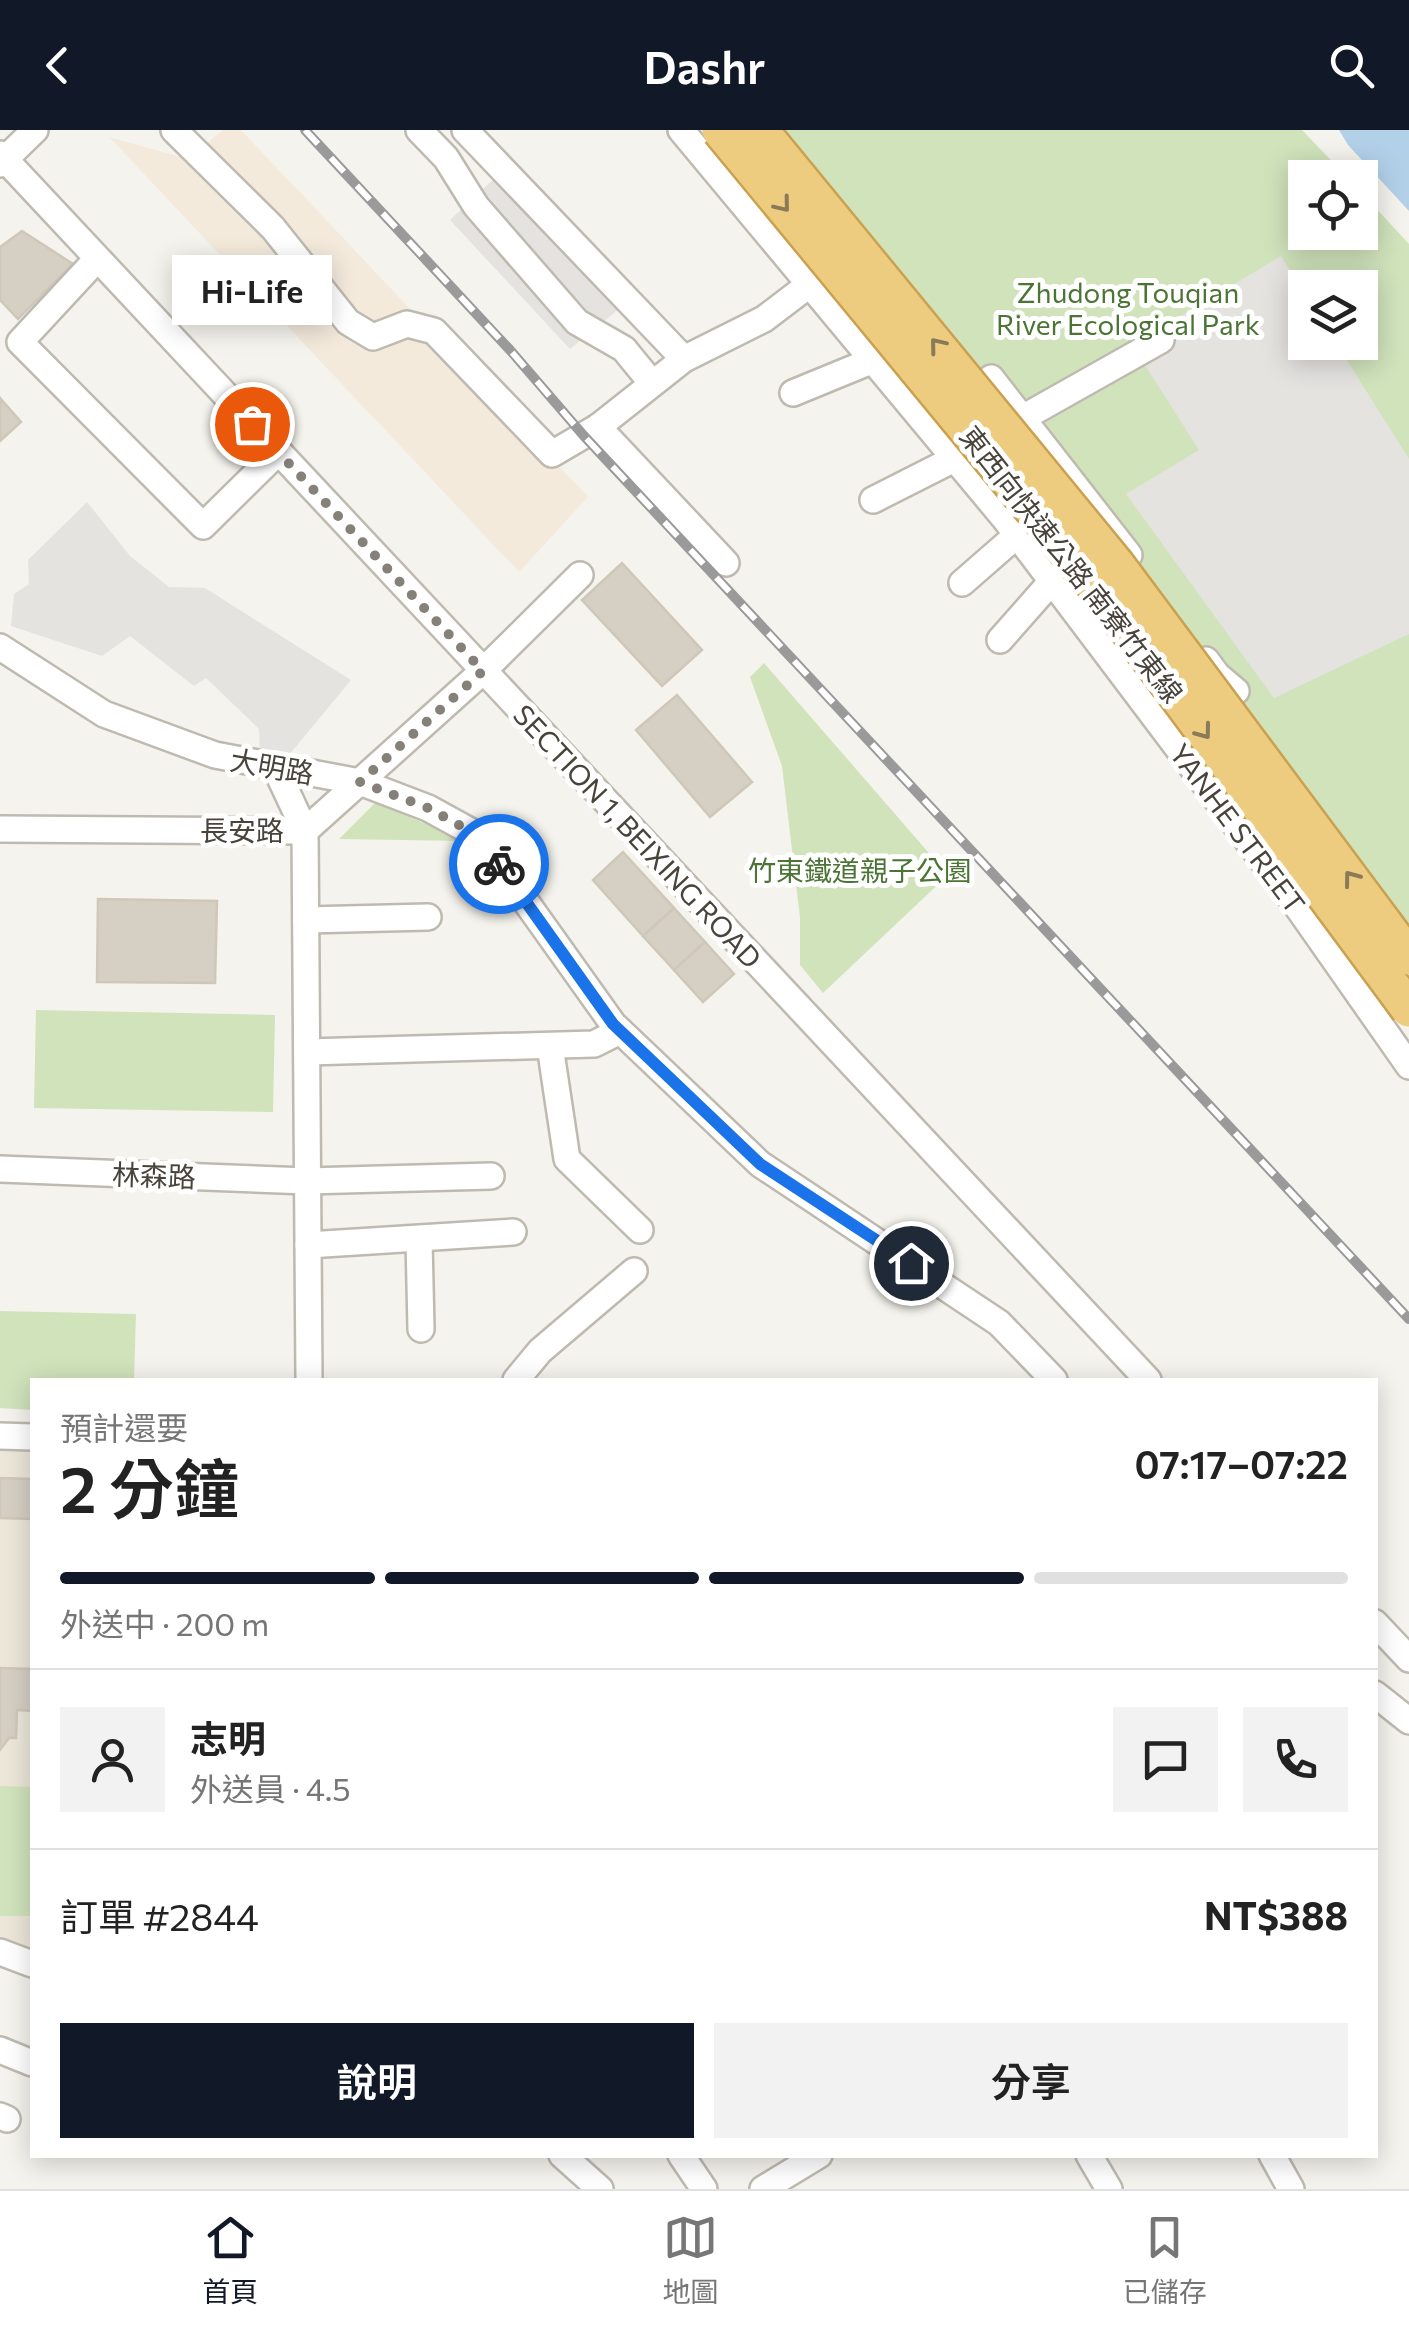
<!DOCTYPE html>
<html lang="zh-TW">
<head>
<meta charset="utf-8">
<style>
	body { margin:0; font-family:Commissioner,"Noto Sans TC",sans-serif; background:#f2f2f2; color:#222; height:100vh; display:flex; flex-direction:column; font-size:38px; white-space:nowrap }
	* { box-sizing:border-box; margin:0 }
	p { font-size:32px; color:#767676 }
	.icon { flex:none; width:55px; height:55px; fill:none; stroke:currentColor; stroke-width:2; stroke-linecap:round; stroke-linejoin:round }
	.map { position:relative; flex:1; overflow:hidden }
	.panel { position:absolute; left:30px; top:1248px; width:1348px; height:780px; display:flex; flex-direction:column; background:#fff; border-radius:0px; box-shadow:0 5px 25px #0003 }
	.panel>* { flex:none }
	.fabs { position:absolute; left:1288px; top:30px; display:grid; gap:20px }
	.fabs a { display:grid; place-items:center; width:90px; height:90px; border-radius:0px; background:#fff; box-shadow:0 5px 25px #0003; font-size:50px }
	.pin { position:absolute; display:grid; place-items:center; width:85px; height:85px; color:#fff; margin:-42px; border:5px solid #fff; border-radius:50%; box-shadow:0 2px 10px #0007 }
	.courier { position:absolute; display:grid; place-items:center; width:100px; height:100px; margin:-50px; border:8px solid #1a73e8; border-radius:50%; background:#fff; color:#222; box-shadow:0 2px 12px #0007 }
	.bubble { position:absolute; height:70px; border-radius:0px; background:#fff; box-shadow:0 5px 25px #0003; font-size:32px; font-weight:600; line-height:70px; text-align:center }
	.headline em { font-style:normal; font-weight:600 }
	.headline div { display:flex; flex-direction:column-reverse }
	.headline { display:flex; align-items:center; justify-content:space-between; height:170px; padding:0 30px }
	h1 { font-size:65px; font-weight:600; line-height:75px }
	.bar { display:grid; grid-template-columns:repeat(4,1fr); gap:15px 10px; align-content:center; height:120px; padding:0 30px }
	.bar i { height:12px; border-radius:8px; background:#e0e0e0 }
	.bar .current { background:#111827 }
	.bar p { grid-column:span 4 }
	.line { display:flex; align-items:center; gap:25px; padding:0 30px; border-top:2px solid #e0e0e0 }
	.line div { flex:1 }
	.round { display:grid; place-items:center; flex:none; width:105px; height:105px; border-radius:0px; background:#f2f2f2 }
	.action { display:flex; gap:20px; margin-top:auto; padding:20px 30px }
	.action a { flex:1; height:115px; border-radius:0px; background:#111827; color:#fff; font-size:40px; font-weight:600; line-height:115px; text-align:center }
	.action a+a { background:#f2f2f2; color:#222 }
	header { display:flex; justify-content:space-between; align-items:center; height:130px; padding:0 30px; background:#111827; color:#fff; font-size:45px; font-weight:600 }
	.tab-bar { display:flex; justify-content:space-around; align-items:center; height:140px; border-top:2px solid #e0e0e0; background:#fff; font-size:28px; color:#767676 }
	.tab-bar a { display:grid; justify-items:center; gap:5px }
	.tab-bar .current { color:#111827 }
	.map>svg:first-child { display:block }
	.commercial { fill:#f3eadc }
	.education { fill:#ece7d9 }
	.green { fill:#d0e3bb; fill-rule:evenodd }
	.parking { fill:#e4e3e0 }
	.water { fill:#b2d1e9 }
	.building { fill:#d5cfc4; stroke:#cfc7b8; stroke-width:2.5 }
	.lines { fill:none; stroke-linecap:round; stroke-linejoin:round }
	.minor-casing { stroke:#bfbab0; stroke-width:30 }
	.minor { stroke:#fff; stroke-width:25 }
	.rail-casing { stroke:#9a9a9a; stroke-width:10 }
	.rail { stroke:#fff; stroke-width:6; stroke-dasharray:19; stroke-linecap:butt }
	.highway-bridge-casing { stroke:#cba150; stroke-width:40; stroke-linecap:butt }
	.highway-bridge { stroke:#edcc80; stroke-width:35 }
	.oneway { stroke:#8b7a57 }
	.done { stroke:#858179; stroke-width:10; stroke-dasharray:0 18 }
	.route { stroke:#1a73e8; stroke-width:12 }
	.labels { text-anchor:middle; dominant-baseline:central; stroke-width:10; stroke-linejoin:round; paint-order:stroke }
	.park-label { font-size:28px; fill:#4b7435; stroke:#fff }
	.street-label { font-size:28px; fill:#49443b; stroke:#fff }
</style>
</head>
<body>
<header><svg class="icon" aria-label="back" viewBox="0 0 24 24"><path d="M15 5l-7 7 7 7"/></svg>Dashr<svg class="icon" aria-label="search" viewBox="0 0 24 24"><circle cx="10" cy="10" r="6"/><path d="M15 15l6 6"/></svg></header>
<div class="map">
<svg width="1409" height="2059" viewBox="0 0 1409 2059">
	<rect width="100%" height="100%" fill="#f5f3ed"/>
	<polygon class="commercial" points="223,0 241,0 588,367 519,442 109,7 188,29"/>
	<polygon class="education" points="0,1316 32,1317 32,1823 0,1810"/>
	<g class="green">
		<path d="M747,0H1302L1347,47L1305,48V102H1360V61L1409,114V834ZM1305,158H1360V212H1305Z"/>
		<polygon points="764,533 948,745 823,863 800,835 800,787 782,636 750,547"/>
		<polygon points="376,672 464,711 339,709"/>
		<polygon points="36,880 275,885 273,982 34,978"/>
		<polygon points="0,1181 136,1184 134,1250 32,1250 32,1280 0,1278"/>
		<polygon points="0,1656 32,1657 32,1786 0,1786"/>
	</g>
	<g class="parking">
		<polygon points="497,46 619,179 570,219 450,90"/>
		<polygon points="1281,126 1305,164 1305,212 1336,213 1409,329 1409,504 1274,568 1126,364 1199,320 1132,215"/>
		<polygon points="87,372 130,426 169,457 205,458 351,550 289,625 260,623 259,599 206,548 194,556 130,506 102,526 11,496 14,464 29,454 28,430"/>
	</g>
	<polygon class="water" points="1339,0 1409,0 1409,81 1348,15"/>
	<g class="building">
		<polygon points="22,101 73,134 18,189 0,170 0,117"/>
		<polygon points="0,268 21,292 0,311"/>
		<polygon points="622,433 702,520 662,556 582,470"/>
		<polygon points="677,565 752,652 710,687 636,600"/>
		<polygon points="623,722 674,778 643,806 593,750"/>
		<polygon points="98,769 217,771 215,853 97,852"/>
		<polygon points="674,778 705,812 674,840 643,806"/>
		<polygon points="705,812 734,844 703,872 674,840"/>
		<polygon points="0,1348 32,1349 32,1389 0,1388"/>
		<polygon points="0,1538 32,1539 32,1581 17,1580 16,1608 9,1608 0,1620"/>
	</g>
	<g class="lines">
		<g class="minor-casing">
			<g id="minor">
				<polyline points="174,0 273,98 348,192 373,207 407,194 434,201 552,324 598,297 684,229 764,189 810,154"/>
				<polyline points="419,0 446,28 476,76 577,192 624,219 651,252"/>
				<polyline points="465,0 684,229"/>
				<polyline points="681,0 1005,389 1294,772 1409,936"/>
				<polyline points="0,24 1148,1250"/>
				<polyline points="0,34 35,0"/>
				<polyline points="97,129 20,212 203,396 278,322"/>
				<polyline points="991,248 1129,425"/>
				<polyline points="793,263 871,231"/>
				<polyline points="1010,295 1161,210"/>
				<polyline points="598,297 726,433"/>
				<polyline points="873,370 954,329"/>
				<polyline points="962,453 1017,405"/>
				<polyline points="1000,510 1052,451"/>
				<polyline points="0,517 104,584 215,625 360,652 428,678 479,706 613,894 760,1034 999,1193 1054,1250"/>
				<polyline points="1206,530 1217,545 1236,561"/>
				<polyline points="275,637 305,701 309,1250"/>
				<polyline points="0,699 305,701 483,541 580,445"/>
				<polyline points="306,790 428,787"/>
				<polyline points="550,916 567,1029 640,1100"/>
				<polyline points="307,922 594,914 620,901"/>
				<polyline points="0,1039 307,1051 491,1046"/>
				<polyline points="419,1110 421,1199"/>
				<polyline points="308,1115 513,1102"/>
				<polyline points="516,1250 540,1221 634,1141"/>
				<polyline points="0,1306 32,1307"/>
				<polyline points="1375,1493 1409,1529"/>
				<polyline points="1375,1564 1409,1591"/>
				<polyline points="0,1822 32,1834"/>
				<polyline points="0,1920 32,1933"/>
				<polyline points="0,1986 7,1989"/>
				<polyline points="562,2025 600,2059"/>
				<polyline points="681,2025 704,2059"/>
				<polyline points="1089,2025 1109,2059"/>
				<polyline points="1272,2025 1291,2059"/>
				<polyline points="763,2059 819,2025"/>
			</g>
		</g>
		<use href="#minor" class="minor"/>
		<g class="rail-casing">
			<polyline id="rail" points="305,0 510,220 584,306 1409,1189"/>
		</g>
		<use href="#rail" class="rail"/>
		<g class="highway-bridge-casing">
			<g id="highway-bridge">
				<polyline points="720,0 1095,455 1409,879"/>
				<polyline points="760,0 1116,434 1409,827"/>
			</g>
		</g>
		<use href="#highway-bridge" class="highway-bridge"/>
	</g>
	<defs><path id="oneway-chevron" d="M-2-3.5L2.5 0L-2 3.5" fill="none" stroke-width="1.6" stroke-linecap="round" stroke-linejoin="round" transform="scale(2.5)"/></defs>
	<g class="oneway">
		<use href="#oneway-chevron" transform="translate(783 75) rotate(51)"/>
		<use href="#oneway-chevron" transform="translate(937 215) rotate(-129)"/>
		<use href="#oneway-chevron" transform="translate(1204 602) rotate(53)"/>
		<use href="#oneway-chevron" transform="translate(1351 748) rotate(-127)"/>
	</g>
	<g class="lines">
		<polyline class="done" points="252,294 483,541 360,652 428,678 479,706 499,734"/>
		<polyline class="route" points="499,734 613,894 760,1034 911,1133"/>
	</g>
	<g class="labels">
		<g class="park-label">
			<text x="1128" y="162">Zhudong Touqian<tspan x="1128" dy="32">River Ecological Park</tspan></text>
			<text x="860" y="740">竹東鐵道親子公園</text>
		</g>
		<g class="street-label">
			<text transform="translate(1072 434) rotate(52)">東西向快速公路 南寮竹東線</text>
			<text transform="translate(272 636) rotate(10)">大明路</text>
			<text transform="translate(1238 698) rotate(53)">YANHE STREET</text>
			<text x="242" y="700">長安路</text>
			<text transform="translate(638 706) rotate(47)">SECTION 1, BEIXING ROAD</text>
			<text transform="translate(154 1045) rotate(2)">林森路</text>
		</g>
	</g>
</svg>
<div class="fabs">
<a><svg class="icon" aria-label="locate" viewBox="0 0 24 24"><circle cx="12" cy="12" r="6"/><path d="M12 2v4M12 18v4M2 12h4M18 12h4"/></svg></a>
<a><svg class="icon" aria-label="layers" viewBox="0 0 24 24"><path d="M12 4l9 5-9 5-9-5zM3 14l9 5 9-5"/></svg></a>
</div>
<div class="pin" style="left:252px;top:294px;background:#ea580c"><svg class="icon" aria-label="bag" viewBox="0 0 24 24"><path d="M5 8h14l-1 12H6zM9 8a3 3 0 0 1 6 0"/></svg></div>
<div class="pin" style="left:911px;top:1133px;background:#1f2937"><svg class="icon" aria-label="home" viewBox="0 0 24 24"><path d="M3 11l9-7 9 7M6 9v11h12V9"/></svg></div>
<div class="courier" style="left:499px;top:734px"><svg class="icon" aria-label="bike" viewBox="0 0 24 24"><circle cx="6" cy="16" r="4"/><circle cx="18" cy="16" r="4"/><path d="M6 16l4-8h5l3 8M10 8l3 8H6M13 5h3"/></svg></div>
<div class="bubble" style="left:172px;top:125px;width:160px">Hi-Life</div>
<section class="panel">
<div class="headline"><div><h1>2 分鐘</h1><p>預計還要</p></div><em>07:17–07:22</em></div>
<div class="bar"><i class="current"></i><i class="current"></i><i class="current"></i><i></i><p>外送中 · 200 m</p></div>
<div class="line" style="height:180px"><a class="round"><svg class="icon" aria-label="person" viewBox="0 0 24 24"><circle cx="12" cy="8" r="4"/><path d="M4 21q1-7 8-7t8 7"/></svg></a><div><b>志明</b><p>外送員 · 4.5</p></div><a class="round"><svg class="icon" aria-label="chat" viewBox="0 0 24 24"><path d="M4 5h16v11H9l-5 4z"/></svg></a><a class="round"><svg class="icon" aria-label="phone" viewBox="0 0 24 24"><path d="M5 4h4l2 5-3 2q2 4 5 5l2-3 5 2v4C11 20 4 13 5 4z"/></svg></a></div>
<div class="line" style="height:130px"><div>訂單 #2844</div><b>NT$388</b></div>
<div class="action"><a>說明</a><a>分享</a></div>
</section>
</div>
<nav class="tab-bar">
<a class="current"><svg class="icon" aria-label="home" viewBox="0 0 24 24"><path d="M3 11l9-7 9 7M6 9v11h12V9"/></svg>首頁</a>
<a><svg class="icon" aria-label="map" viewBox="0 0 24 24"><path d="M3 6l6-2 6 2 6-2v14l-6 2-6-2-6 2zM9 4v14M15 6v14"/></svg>地圖</a>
<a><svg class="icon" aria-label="saved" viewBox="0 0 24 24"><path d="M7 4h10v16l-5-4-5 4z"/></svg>已儲存</a>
</nav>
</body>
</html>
